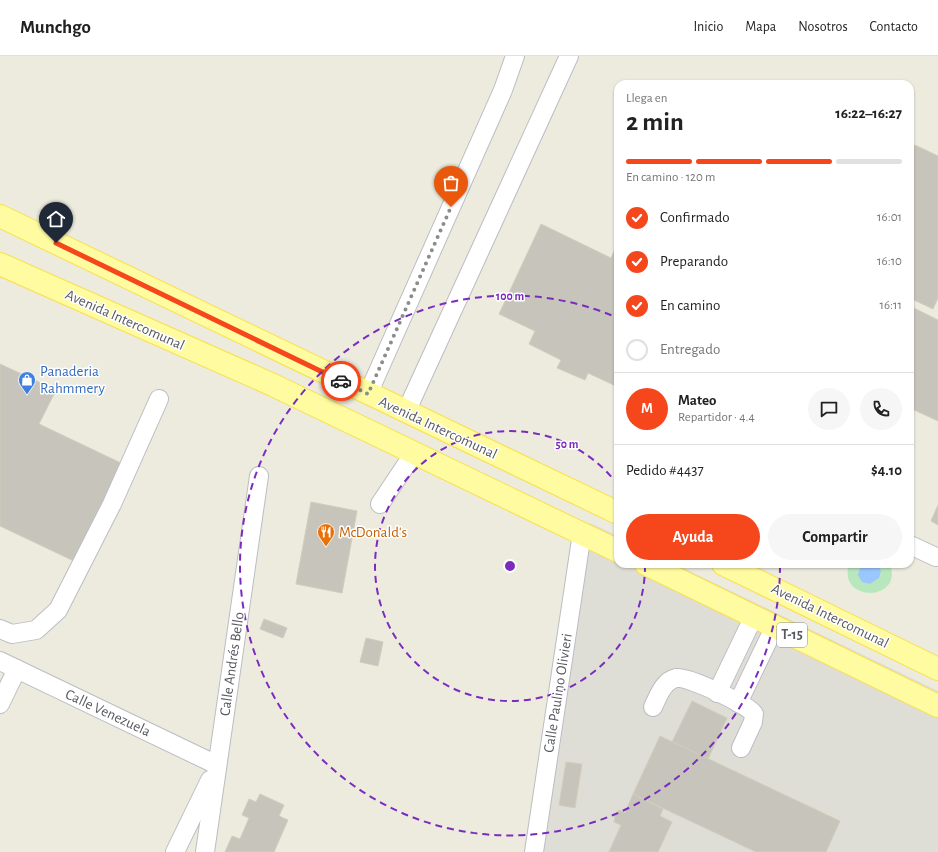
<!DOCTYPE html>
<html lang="es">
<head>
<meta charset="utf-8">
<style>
	body { margin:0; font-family:"Alegreya Sans",sans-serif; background:#f6f6f6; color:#222; height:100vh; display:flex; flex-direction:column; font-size:15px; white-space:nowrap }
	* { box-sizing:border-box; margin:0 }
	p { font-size:13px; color:#767676 }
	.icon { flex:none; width:22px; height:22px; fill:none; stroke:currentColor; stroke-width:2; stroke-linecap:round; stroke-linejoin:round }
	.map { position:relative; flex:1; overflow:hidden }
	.details { position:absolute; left:614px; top:24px; width:300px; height:488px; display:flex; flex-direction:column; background:#fff; border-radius:12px; box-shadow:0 1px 3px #0004 }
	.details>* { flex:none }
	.pin { position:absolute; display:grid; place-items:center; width:34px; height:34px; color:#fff; margin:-41px -17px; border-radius:50% 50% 50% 0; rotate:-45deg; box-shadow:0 0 4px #0007 }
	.pin .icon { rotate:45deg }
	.courier { position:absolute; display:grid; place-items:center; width:40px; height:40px; margin:-20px; border:3px solid #f5471b; border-radius:50%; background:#fff; color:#222; box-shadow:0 1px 5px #0007 }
	.overview em { font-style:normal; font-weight:700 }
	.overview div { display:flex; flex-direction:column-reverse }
	.overview { display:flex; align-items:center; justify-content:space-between; height:68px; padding:0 12px }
	h1 { font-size:26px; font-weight:700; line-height:30px }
	.bar { display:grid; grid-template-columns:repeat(4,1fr); gap:6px 4px; align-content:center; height:48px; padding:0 12px }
	.bar i { height:5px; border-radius:3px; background:#e0e0e0 }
	.bar .current { background:#f5471b }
	.bar p { grid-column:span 4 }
	.line { display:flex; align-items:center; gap:10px; padding:0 12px; border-top:1px solid #e0e0e0 }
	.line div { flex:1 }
	.round { display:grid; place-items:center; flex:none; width:42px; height:42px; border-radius:21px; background:#f6f6f6 }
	ol { padding:0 12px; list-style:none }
	li { display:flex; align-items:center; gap:12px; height:44px }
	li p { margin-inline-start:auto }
	li .icon { padding:4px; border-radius:50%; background:#f5471b; color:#fff; stroke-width:4 }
	li:last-child { color:#767676 }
	li i { width:22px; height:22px; border:2px solid #e0e0e0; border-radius:50% }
	.button { display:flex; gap:8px; margin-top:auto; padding:8px 12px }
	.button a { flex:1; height:46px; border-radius:24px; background:#f5471b; color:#fff; font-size:16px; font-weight:700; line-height:46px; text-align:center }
	.button a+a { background:#f6f6f6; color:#222 }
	header { display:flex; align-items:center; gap:24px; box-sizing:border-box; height:56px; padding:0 20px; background:#fff; border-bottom:1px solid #e0e0e0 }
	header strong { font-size:19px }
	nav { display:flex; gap:22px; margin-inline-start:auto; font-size:14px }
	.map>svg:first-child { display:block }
	.industrial { fill:#dfded6 }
	.green { fill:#b8e7bd }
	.water { fill:#9bc7ff }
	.building { fill:#c7c5bb; stroke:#d1cdbc }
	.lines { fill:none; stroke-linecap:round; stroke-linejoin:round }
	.minor-casing { stroke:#bcbdc4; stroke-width:20 }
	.major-casing { stroke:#fbdf48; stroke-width:24 }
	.minor { stroke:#fff; stroke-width:18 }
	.major { stroke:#fffba0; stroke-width:22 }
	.done { stroke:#8b8d8d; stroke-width:4; stroke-dasharray:0 7.2 }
	.route { stroke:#f5471b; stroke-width:5 }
	.ring { fill:none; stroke:#7b2cbf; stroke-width:2; stroke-dasharray:7 5 }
	.labels { text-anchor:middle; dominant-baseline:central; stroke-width:3; stroke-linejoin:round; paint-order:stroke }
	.shield { fill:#fff; stroke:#898c90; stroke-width:1 }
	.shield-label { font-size:14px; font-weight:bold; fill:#575a61 }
	.street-label { font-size:15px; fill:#575a61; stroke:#fff }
	.shop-label { font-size:15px; fill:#366cbe; stroke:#fff; text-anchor:start }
	.food-label { font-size:15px; fill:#c56008; stroke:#fff; text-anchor:start }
	.centre { fill:#7b2cbf; stroke:#fff; stroke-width:2 }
	.ring-label { font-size:12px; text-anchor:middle; font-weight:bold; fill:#7b2cbf; stroke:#fff; stroke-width:3; stroke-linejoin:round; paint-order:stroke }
</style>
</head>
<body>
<header>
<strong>Munchgo</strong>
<nav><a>Inicio</a><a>Mapa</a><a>Nosotros</a><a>Contacto</a></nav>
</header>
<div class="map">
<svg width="938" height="796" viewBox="0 0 938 796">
	<rect width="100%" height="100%" fill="#ecebde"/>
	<polygon class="industrial" points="590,467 618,480 618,508 675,508 938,635 938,796 541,796"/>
	<path class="green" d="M849,508H890C904,546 837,547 849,508Z"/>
	<polygon class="water" points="861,508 878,508 881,515 879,522 870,528 862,526 858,519"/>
	<g class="building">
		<polygon points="915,89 938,100 938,242 933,253 910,242 910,99"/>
		<polygon points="541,168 611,202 618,187 618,331 588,317 585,324 557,312 561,304 529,288 535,275 499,258"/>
		<polygon points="910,250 938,264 938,365 910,352"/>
		<polygon points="0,308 56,334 39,368 123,408 76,506 0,470"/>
		<polygon points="311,446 357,455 342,537 296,528"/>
		<polygon points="938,449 938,469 931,465"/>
		<polygon points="264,563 287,572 283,582 260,573"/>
		<polygon points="366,582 383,586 378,610 360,606"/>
		<polygon points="692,645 727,662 708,703 672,686"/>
		<polygon points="660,680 840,765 826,796 756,796 633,738"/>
		<polygon points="566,706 582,708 575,752 559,749"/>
		<polygon points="260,738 284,749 279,760 288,764 274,796 225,796 232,780 240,783 249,762 242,759 249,743 256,746"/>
		<polygon points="633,738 663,753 660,760 672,766 658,796 609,796 621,769 614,766 615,759 619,754 625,757"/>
	</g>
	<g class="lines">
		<g class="minor-casing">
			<g id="minor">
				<polyline points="368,338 503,34 515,0"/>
				<polyline points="406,356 569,0"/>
				<polyline points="380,448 414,397"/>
				<polyline points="910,489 936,501"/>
				<polyline points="0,573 12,578 36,574 58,554 112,448 159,343"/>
				<polyline points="0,605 217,709"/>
				<polyline points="717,637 754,560"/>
				<polyline points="738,647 775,570"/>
				<polyline points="0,648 17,613"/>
				<path d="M653,651C658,641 663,625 676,622C688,620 747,648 754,658L753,666L741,692"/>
				<polyline points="175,796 210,724"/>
				<polyline points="205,796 259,420"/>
				<polyline points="534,796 582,477"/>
			</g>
		</g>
		<g class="major-casing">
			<g id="major">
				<polyline points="0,160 618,457"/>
				<polyline points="0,208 273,329 618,495"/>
				<polyline points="646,508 938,650"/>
				<polyline points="723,508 938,613"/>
			</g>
		</g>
		<use href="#minor" class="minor"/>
		<use href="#major" class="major"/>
	</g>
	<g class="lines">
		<polyline class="done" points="341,325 368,338 451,151"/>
		<polyline class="route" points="56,187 341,325"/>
	</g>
	<g class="ring">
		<path d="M645 509A135 135 0 1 1 618 429"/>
		<path d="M780 510A270 270 0 1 1 618 262"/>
	</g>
	<defs>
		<g id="shop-pin" transform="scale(0.9)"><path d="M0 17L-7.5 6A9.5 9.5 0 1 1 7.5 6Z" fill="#3f7fe0" stroke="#fff"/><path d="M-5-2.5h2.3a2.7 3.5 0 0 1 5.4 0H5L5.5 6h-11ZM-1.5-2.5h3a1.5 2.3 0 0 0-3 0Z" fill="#fff"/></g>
		<g id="restaurant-pin" transform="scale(0.9)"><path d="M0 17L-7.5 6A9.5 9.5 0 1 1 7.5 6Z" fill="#e8710a" stroke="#fff"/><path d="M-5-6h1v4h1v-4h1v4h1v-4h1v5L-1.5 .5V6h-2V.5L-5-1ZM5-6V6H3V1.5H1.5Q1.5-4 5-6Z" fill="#fff"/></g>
	</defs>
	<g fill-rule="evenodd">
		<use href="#shop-pin" x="27" y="324"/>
		<use href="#restaurant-pin" x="326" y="476"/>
	</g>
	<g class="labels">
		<rect class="shield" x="777" y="567" width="30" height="24" rx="3"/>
		<g class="shield-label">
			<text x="792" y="579">T-15</text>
		</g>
		<g class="street-label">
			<text transform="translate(125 264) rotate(24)">Avenida Intercomunal</text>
			<text transform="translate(438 372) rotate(25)">Avenida Intercomunal</text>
			<text transform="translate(830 560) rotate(26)">Avenida Intercomunal</text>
			<text transform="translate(232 608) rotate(-82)">Calle Andrés Bello</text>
			<text transform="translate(558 637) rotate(-81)">Calle Paulino Olivieri</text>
			<text transform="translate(108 657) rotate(25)">Calle Venezuela</text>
		</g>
		<g class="shop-label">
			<text x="40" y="315">Panaderia<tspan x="40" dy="17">Rahmmery</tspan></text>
		</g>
		<g class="food-label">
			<text x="339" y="476">McDonald's</text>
		</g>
	</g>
	<circle cx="510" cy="510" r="6" class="centre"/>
	<g class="ring-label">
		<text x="510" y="244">100 m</text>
		<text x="567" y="392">50 m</text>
	</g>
</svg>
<div class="pin" style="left:451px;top:151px;background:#ea580c"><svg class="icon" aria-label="bag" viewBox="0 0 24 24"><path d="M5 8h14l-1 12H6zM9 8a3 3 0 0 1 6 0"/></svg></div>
<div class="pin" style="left:56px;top:187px;background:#1f2937"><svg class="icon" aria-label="home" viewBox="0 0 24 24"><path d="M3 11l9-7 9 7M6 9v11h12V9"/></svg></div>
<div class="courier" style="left:341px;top:325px"><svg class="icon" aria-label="car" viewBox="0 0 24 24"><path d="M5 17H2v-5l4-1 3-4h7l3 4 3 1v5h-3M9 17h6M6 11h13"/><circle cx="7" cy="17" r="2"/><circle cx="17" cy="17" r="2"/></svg></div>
<section class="details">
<div class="overview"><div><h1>2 min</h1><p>Llega en</p></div><em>16:22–16:27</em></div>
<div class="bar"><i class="current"></i><i class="current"></i><i class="current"></i><i></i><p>En camino · 120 m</p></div>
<ol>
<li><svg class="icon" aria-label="check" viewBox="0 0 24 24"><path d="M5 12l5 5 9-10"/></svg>Confirmado<p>16:01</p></li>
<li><svg class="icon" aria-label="check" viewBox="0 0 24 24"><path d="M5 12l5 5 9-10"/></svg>Preparando<p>16:10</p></li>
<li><svg class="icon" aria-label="check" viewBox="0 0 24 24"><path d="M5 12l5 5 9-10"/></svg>En camino<p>16:11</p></li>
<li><i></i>Entregado</li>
</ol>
<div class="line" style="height:72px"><b class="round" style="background:#f5471b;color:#fff">M</b><div><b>Mateo</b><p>Repartidor · 4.4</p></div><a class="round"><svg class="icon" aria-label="chat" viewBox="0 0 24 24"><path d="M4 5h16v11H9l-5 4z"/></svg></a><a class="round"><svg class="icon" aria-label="phone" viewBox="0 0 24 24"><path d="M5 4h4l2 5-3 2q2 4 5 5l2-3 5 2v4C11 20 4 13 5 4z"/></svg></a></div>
<div class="line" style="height:52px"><div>Pedido #4437</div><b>$4.10</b></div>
<div class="button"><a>Ayuda</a><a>Compartir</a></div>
</section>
</div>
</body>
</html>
